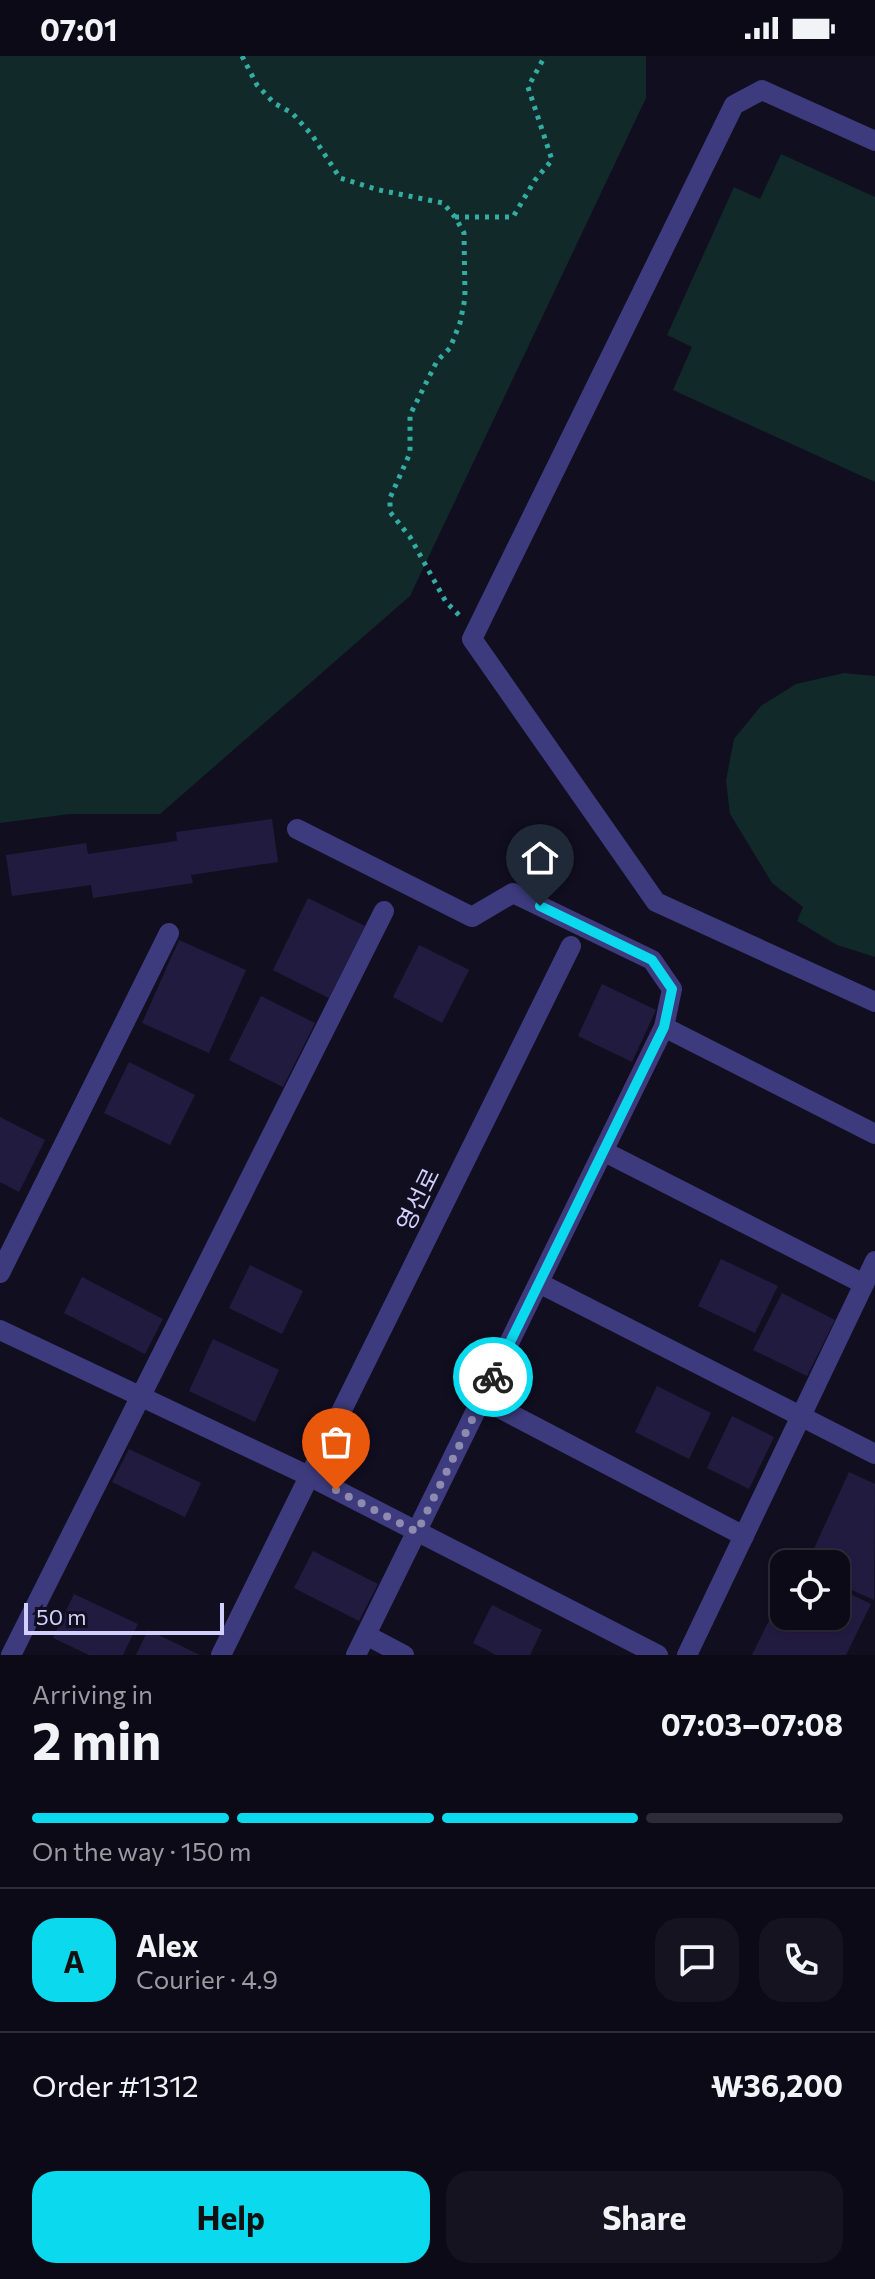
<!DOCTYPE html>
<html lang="en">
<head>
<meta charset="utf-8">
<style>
	body { margin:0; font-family:Commissioner,"Noto Sans KR",sans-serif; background:#161321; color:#f1f3f6; height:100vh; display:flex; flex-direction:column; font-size:30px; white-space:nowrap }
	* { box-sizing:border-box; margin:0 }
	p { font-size:26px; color:#9a9aa2 }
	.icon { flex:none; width:44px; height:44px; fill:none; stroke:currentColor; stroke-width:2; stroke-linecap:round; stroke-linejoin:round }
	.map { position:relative; height:1599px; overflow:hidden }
	.details { display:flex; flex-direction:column; background:#0d0a18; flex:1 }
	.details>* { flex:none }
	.fabs { position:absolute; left:770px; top:1494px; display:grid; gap:16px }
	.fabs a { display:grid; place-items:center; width:80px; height:80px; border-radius:16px; background:#0d0a18; box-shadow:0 2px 6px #0004,0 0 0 2px #2d2b37; font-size:40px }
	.scale { position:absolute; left:24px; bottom:20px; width:200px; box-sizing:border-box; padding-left:8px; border:4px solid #d3cffd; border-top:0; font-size:22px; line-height:28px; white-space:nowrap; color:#d3cffd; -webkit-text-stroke:6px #110e20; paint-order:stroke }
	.pin { position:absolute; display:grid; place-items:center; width:68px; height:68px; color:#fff; margin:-82px -34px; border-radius:50% 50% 50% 0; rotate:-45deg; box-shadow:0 0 8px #0007 }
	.pin .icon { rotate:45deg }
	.courier { position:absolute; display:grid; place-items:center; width:80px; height:80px; margin:-40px; border:6px solid #0bd9ed; border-radius:50%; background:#fff; color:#222; box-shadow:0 2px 10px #0007 }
	.overview em { font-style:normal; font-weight:700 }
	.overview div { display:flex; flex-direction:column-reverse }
	.overview { display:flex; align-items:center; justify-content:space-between; height:136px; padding:0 32px }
	h1 { font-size:52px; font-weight:700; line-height:60px }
	.bar { display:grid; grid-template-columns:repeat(4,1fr); gap:12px 8px; align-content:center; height:96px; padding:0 32px }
	.bar i { height:10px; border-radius:6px; background:#2d2b37 }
	.bar .selected { background:#0bd9ed }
	.bar p { grid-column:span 4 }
	.line { display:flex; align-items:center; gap:20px; padding:0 32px; border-top:2px solid #2d2b37 }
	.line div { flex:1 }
	.round { display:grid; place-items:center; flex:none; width:84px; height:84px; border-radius:24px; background:#161321 }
	.button { display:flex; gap:16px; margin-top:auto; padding:16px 32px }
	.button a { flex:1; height:92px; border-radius:24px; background:#0bd9ed; color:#111; font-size:32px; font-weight:700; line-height:92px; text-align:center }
	.button a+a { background:#161321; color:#f1f3f6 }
	.status { display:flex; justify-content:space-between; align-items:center; height:56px; padding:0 40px; background:#0d0a18; direction:ltr }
	.status svg { height:22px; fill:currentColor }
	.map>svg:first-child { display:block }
	.green { fill:#112928 }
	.building { fill:#221b40 }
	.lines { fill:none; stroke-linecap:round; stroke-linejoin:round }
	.path { stroke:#33aca3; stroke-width:5; stroke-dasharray:4 6; stroke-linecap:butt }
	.minor { stroke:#3d3b7d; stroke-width:20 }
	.done { stroke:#8f8bb0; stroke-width:8; stroke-dasharray:0 14.4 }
	.route { stroke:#0bd9ed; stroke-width:10 }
	.labels { text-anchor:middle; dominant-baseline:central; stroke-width:8; stroke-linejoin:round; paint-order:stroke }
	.street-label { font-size:24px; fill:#d3cffd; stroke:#110e20 }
</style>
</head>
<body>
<div class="status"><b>07:01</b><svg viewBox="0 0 49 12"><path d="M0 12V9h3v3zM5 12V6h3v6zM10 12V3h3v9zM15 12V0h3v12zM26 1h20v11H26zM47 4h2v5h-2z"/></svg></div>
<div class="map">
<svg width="875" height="1599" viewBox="0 0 875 1599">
	<rect width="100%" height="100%" fill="#110e20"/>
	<g class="green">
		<polygon points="0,0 646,0 646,42 410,540 160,758 70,758 0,767"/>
		<polygon points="781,98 875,141 875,426 673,334 692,291 667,279 734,131 760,143"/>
		<polygon points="844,617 875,620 875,901 837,889 797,865 803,851 772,827 730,758 726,725 734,683 761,650 796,628"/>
	</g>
	<g class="building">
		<polygon points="272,763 278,806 191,819 193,827 93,842 91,829 12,840 6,799 86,787 88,798 177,785 176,776"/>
		<polygon points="308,842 365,870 329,942 273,914"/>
		<polygon points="179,884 246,914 209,997 142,967"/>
		<polygon points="419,889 469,914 442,967 393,941"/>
		<polygon points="602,928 656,954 632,1006 578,980"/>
		<polygon points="261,940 315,967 283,1031 229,1004"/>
		<polygon points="129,1006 195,1039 170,1089 104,1057"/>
		<polygon points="0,1061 45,1084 19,1136 0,1126"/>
		<polygon points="721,1203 778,1230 755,1277 698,1250"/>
		<polygon points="250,1209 303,1235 282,1278 229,1252"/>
		<polygon points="82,1221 163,1263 145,1298 64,1257"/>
		<polygon points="782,1237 835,1264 807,1320 753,1294"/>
		<polygon points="213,1283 279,1314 255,1366 189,1335"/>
		<polygon points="657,1330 711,1357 689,1403 635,1376"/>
		<polygon points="732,1360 774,1381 749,1433 707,1412"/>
		<polygon points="129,1393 201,1427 185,1461 112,1426"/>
		<polygon points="849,1416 875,1428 874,1544 836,1527 836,1508 807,1508"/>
		<polygon points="313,1495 378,1528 359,1565 294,1532"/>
		<polygon points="836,1531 871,1548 846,1599 752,1599 784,1534 784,1560 836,1560"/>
		<polygon points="74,1538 138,1568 123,1599 89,1599 53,1582"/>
		<polygon points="492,1549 542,1574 530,1599 496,1599 473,1587"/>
		<polygon points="148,1574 200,1599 136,1599"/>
	</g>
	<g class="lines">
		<g class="path">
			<polyline points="242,0 257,29 274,47 292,57 312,79 340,122 379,134 443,147 455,161 464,177 465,242 460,267 450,292 437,305 410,359 410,397 390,442 390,456 410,481 446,546 460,560"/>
			<polyline points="455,161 513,161 535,124 552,104 528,31 545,0"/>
		</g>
		<g class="minor">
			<polyline points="875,85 762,34 734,49 472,583 656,846 875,946"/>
			<polyline points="297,773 472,861 513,837 652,904 672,933 664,971 356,1599"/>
			<polyline points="664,971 875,1078"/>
			<polyline points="603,1095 864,1228"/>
			<polyline points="0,1217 169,877"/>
			<polyline points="539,1227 875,1398"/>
			<polyline points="0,1274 309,1420 658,1599"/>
			<polyline points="482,1343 744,1480"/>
			<polyline points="366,1579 404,1599"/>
			<polyline points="11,1599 384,855"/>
			<polyline points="221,1599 571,890"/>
			<polyline points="687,1599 875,1205"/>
		</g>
	</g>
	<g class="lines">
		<polyline class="done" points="336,1434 417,1476 493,1321"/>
		<polyline class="route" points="493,1321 664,971 672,933 652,904 540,850"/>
	</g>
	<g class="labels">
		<g class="street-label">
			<text transform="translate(417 1143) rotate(-64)">영선로</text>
		</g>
	</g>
</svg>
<div class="fabs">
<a><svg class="icon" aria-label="locate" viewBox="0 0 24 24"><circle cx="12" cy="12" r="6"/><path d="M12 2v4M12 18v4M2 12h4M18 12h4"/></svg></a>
</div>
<div class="scale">50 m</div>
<div class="pin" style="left:336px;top:1434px;background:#ea580c"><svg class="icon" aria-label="bag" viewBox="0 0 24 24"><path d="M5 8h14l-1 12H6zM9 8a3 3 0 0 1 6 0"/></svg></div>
<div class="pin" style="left:540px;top:850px;background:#1f2937"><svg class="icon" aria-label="home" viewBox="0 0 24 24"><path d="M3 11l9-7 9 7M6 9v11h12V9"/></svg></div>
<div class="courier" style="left:493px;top:1321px"><svg class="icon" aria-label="bike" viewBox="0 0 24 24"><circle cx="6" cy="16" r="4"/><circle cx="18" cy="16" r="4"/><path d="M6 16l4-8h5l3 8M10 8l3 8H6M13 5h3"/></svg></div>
</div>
<section class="details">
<div class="overview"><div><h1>2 min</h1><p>Arriving in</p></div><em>07:03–07:08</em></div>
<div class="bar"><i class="selected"></i><i class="selected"></i><i class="selected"></i><i></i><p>On the way · 150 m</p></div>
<div class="line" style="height:144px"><b class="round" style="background:#0bd9ed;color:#111">A</b><div><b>Alex</b><p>Courier · 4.9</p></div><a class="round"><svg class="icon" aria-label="chat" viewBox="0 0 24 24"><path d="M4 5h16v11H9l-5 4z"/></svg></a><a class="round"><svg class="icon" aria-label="phone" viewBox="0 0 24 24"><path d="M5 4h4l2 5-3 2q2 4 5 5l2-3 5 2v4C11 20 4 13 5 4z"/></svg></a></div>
<div class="line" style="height:104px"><div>Order #1312</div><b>₩36,200</b></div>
<div class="button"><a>Help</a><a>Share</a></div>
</section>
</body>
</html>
